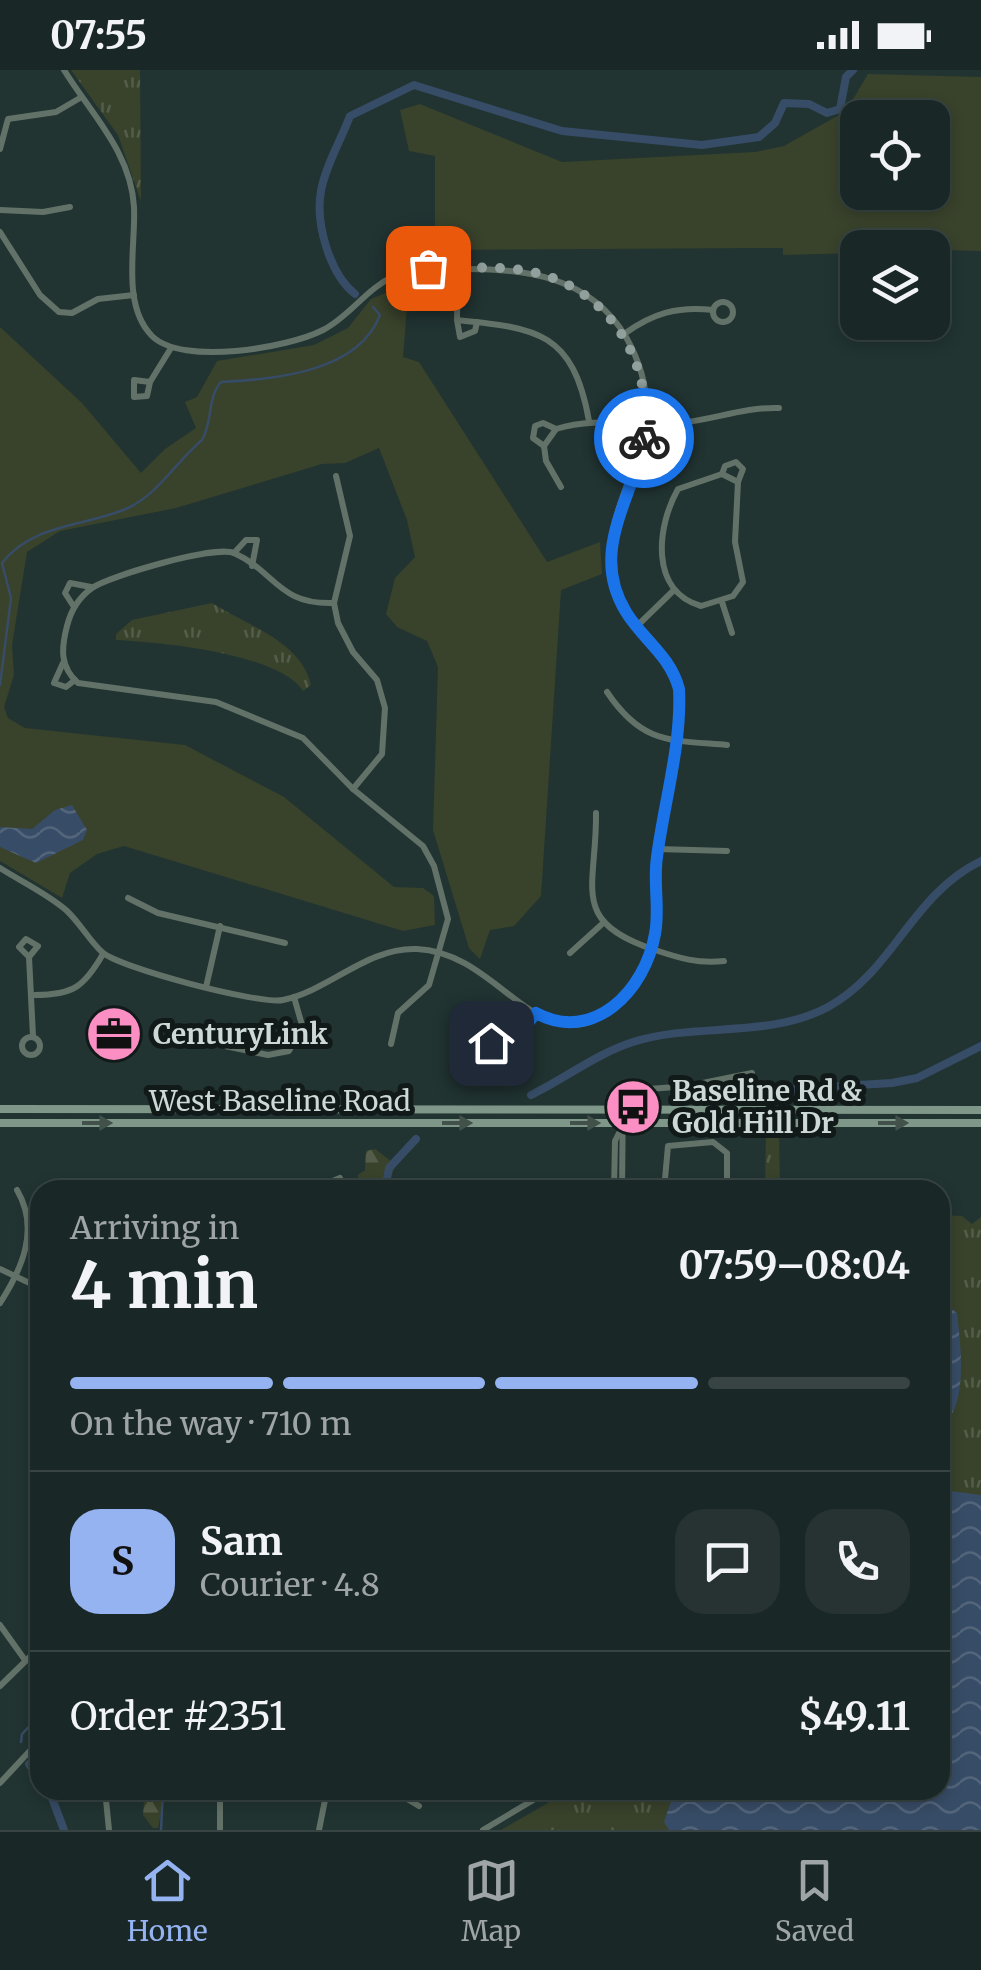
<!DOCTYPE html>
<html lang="en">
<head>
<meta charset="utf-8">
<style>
	body { margin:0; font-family:Merriweather,serif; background:#263332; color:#f1f3f6; height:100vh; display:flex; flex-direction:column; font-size:38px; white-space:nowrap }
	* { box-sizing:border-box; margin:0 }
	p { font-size:32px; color:#9fa5a7 }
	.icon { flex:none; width:55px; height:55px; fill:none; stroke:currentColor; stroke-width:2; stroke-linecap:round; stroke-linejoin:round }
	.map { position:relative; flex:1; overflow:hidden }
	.details { position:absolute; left:30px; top:1110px; width:920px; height:620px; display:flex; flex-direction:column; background:#192726; border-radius:30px; box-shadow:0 5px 15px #0003,0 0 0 2px #374443 }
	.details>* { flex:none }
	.fabs { position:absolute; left:840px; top:30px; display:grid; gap:20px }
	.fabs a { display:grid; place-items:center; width:110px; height:110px; border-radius:20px; background:#192726; box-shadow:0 5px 15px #0003,0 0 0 2px #374443; font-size:50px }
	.pin { position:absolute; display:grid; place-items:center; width:85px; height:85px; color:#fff; margin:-42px; border-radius:20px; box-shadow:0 5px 15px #0006 }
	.courier { position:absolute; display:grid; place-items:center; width:100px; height:100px; margin:-50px; border:8px solid #1a73e8; border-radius:50%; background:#fff; color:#222; box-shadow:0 2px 12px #0007 }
	.summary em { font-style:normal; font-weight:700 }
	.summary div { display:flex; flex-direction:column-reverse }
	.summary { display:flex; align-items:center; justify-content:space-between; height:170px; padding:0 40px }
	h1 { font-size:65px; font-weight:700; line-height:75px }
	.bar { display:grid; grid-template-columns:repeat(4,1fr); gap:15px 10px; align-content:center; height:120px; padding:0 40px }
	.bar i { height:12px; border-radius:8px; background:#374443 }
	.bar .selected { background:#95b2f1 }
	.bar p { grid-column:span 4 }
	.line { display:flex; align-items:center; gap:25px; padding:0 40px; border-top:2px solid #374443 }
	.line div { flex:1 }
	.round { display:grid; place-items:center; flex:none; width:105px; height:105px; border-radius:30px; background:#263332 }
	.status { display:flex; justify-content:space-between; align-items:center; height:70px; padding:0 50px; background:#192726; direction:ltr }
	.status svg { height:28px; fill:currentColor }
	.dock { display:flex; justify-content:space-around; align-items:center; height:140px; border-top:2px solid #374443; background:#192726; font-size:28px; color:#9fa5a7 }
	.dock a { display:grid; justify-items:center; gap:5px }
	.dock .selected { color:#95b2f1 }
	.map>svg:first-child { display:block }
	.grass { fill:#39422b; fill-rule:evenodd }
	.forest { fill:url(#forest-firs) }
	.park { fill:url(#park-tufts) }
	.water { fill:url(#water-waves) }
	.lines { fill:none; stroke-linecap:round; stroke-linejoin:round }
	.stream { stroke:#374c66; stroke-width:2.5 }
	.canal { stroke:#374c66; stroke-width:8 }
	.street { stroke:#637268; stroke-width:6 }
	.secondary { stroke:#7f9788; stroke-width:8 }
	.oneway { fill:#42524b }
	.done { stroke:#919f9d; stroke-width:10; stroke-dasharray:0 18 }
	.route { stroke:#1a73e8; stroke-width:12 }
	.labels { text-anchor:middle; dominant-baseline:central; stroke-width:10; stroke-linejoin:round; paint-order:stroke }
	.poi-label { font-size:28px; font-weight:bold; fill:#cdd9d7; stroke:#111a19; text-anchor:start }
	.street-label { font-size:28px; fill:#cdd9d7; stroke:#111a19 }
</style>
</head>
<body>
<div class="status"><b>07:55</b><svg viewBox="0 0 49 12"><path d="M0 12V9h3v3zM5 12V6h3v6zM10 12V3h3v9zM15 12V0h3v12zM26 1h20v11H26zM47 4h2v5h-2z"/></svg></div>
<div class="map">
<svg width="981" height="1760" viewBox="0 0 981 1760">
	<defs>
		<pattern id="forest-firs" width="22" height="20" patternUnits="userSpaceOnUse" patternTransform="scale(2.5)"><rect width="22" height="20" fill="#39422b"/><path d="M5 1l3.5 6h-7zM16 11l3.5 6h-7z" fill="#545d49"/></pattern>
		<pattern id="park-tufts" width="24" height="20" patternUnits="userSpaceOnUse" patternTransform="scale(2.5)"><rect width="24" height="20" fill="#39422b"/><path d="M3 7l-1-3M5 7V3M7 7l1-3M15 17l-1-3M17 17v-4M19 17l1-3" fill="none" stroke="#545d49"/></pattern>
		<pattern id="water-waves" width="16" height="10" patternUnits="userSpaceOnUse" patternTransform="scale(2.5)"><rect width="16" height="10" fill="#374c66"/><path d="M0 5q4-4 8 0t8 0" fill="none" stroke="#53657b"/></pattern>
	</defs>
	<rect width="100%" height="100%" fill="#213432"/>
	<g class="grass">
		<path d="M868,4L981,7V181L858,178L857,183L783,185V178L435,180V86L409,81L400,40L420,34L562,92L755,82L784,76L846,41ZM858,48H932V122H858Z"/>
		<polygon points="409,213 403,287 419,292 547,492 600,472 602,504 561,520 541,826 514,856 490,860 480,889 469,878 433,760 438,597 427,571 397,557 386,544 395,508 415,487 407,450 379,378 345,393 322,394 176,438 60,461 27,482 12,575 14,605 4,637 8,648 25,658 185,675 284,727 394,817 423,818 434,826 435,855 403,861 124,776 97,784 70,803 62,828 0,791 0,257 82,333 141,403 165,379 196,358 185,332 197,327 217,291 314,275 348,258 371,229"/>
	</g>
	<g class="forest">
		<polygon points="375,1079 396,1095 384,1120 360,1120 358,1105 365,1100 366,1081"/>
		<polygon points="940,1145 962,1146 972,1154 981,1147 981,1212 940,1182"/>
		<polygon points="156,1720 166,1720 158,1758 153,1758 143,1745 144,1732 158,1728"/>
	</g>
	<g class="park">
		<polygon points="71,0 140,0 141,131 118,65"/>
		<path d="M212,533C246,555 301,571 311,615L303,621C279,583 158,572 116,570V564L132,550Z"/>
		<polygon points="779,1061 780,1120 765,1120 766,1063"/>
		<polygon points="940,1157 981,1159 981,1760 501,1760 548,1733 560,1720 940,1720"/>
	</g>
	<g class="water">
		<polygon points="72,735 87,760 83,770 36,793 0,777 0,757 32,759 55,740"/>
		<path d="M940,1230L957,1243C960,1270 970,1342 940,1355Z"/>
		<polygon points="943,1420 981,1425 981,1760 669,1760 664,1752 675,1720 940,1720"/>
	</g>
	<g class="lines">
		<g class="stream">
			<path d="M0,615L11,528L2,493C33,453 85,457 128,438C157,425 178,390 202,370C213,351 207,328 221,312C273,309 358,303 380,245L373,237"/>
			<polyline points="21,1672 22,1664 40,1645"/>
			<polyline points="161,1760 163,1720"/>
		</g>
		<g class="canal">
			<path d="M355,224C330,204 315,154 321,121C325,97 341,70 350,46L414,15L562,61L702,75L759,67L775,53L784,33L809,34L827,43L840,39L846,7L853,0"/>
			<polyline points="773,1020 892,1013 917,1008 981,976"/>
			<path d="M531,1025C564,1009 598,983 633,972C696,952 768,969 828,937C893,902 912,824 981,791"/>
			<polyline points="385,1120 389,1098 416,1069"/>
			<polyline points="29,1694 40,1711"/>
			<polyline points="49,1720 64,1760"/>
		</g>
		<g class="street">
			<polyline points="0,79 8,49 56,42 80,28"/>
			<polyline points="0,140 43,142 70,137"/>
			<polyline points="0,162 40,225 59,242 72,243 98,229 134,225"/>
			<path d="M458,199L457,250C536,258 573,261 589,351"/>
			<circle cx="723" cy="242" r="10"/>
			<polyline points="457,250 460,267 475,261 477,252"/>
			<path d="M624,264C653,243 678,236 713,240"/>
			<polyline points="150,312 147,326 134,327 134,310 150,312 171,278"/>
			<polyline points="544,376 533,368 535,356 543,353 556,359"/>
			<path d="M722,404L738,412L735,472L743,512L733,526L701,536C649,521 657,456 678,419Z"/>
			<polyline points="722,404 725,396 736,392 743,399 738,412"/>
			<polyline points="336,406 350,466 334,533 338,553 353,582 377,610 385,638 382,684 353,719"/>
			<path d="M561,417L546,391L544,376L556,359C598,346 636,357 679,353C714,350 743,337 779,338"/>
			<polyline points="234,483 246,470 257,470 252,496"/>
			<polyline points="722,532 732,563"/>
			<path d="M334,533C278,535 276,502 234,483C215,475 109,506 92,518C78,528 71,540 67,556C61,579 60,597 78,613L216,632L303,668L353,719L423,776L434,796L448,849L429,915L398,943L391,974"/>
			<polyline points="74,537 65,523 70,513 91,517"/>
			<polyline points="636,557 674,520"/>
			<polyline points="63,593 54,613 66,617 75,610"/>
			<path d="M607,622C642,674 669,670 727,675"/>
			<path d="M596,743C597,818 568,851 655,880C679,888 698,894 724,891"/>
			<polyline points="658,779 727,781"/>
			<path d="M0,798C22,812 46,823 66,840C80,853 89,870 102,882C119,898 260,935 283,930C330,920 367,877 417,879C485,882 521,956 574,955C609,954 640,913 651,882C661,854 654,823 656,794C659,743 686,664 678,617C670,572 620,554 612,504C599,416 684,370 626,267C590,206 524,198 460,199C437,199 416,197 394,206C366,219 350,246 323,260C288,278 182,296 152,266C121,235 136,176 134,137C131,82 91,44 64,0"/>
			<polyline points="128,828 158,843 285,873"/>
			<polyline points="570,883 601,855"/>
			<polyline points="29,887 38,876 26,869 19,877 29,887 33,966"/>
			<polyline points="206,917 220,856"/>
			<path d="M35,925C73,925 84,917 103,884"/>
			<circle cx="31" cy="976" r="9"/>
			<polyline points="191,969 268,985 289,981 302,955 294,927"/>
			<polyline points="491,973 514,970 536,943"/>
			<path d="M207,1120C246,1099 301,1127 340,1108"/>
			<polyline points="614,1120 615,1071 619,1063"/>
			<polyline points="622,1120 623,1021 688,1016 752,1003"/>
			<polyline points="664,1120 668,1076 713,1072 727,1083 727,1120"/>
			<polyline points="27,1141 40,1141"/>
			<polyline points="0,1199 40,1218"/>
			<path d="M0,1233C22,1199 40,1159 17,1120"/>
			<polyline points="0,1555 25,1590"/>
			<polyline points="0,1616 40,1577"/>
			<polyline points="0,1713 40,1670"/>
			<polyline points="105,1720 109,1760"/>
			<polyline points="392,1720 419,1736"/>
			<polyline points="220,1760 220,1720"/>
			<polyline points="319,1760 327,1720"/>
			<polyline points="483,1760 550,1720"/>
		</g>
		<g class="secondary">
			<polyline points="0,1039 981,1040"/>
			<polyline points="0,1053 981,1053"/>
		</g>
	</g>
	<defs><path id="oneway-solid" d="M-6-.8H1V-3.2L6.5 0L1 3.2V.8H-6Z" transform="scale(2.5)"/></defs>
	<g class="oneway">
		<use href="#oneway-solid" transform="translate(97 1053)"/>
		<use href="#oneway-solid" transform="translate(457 1053)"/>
		<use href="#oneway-solid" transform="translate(585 1053)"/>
		<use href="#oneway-solid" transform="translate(893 1053)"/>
	</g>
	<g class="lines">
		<path class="done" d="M428,198C461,199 496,195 528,201C607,216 654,290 644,368"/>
		<path class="route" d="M491,973L514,970L536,943C593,974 645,921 655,864C660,839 653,813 657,787C664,733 682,673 679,619C670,585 643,570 626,542C588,480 634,428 644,368"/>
	</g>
	<defs>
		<g id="office-disc" transform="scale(2.875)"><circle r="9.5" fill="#fb8fc4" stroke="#111a19"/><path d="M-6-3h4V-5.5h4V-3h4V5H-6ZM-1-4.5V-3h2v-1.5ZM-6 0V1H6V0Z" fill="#111"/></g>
		<g id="bus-disc" transform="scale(2.875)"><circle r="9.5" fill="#fb8fc4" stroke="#111a19"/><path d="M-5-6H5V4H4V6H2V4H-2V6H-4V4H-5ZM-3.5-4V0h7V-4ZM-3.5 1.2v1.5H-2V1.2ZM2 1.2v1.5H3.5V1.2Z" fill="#111"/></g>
	</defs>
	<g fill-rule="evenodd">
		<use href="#office-disc" x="114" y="964"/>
		<use href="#bus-disc" x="633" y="1037"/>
	</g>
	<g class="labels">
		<g class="poi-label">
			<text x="153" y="964">CenturyLink</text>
			<text x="672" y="1021">Baseline Rd &amp;<tspan x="672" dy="32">Gold Hill Dr</tspan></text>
		</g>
		<g class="street-label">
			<text x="280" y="1031">West Baseline Road</text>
		</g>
	</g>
</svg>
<div class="fabs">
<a><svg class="icon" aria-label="locate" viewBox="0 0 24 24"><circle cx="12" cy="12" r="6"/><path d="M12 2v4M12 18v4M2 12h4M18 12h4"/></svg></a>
<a><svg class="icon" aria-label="layers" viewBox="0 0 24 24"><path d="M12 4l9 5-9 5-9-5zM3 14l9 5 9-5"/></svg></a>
</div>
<div class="pin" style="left:428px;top:198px;background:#ea580c"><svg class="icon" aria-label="bag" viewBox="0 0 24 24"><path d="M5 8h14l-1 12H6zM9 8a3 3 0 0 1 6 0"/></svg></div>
<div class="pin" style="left:491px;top:973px;background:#1f2937"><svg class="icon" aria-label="home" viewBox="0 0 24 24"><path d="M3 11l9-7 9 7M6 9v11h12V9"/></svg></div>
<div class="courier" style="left:644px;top:368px"><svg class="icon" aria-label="bike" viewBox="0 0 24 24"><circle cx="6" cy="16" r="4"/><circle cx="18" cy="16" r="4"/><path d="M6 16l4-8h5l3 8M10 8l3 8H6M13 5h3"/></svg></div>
<section class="details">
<div class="summary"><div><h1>4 min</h1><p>Arriving in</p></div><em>07:59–08:04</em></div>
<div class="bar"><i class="selected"></i><i class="selected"></i><i class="selected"></i><i></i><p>On the way · 710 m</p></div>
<div class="line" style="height:180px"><b class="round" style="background:#95b2f1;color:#111">S</b><div><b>Sam</b><p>Courier · 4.8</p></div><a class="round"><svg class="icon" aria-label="chat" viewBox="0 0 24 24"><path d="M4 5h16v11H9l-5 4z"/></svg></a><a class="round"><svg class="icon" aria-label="phone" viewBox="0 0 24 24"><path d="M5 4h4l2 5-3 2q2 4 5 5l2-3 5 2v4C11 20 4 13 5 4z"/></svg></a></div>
<div class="line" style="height:130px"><div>Order #2351</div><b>$49.11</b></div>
</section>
</div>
<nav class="dock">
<a class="selected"><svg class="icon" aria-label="home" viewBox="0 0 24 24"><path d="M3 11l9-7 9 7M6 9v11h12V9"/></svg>Home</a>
<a><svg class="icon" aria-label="map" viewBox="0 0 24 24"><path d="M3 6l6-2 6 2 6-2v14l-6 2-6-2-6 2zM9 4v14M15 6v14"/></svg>Map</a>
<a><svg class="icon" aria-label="saved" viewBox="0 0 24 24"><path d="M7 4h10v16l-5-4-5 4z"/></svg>Saved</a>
</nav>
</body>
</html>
